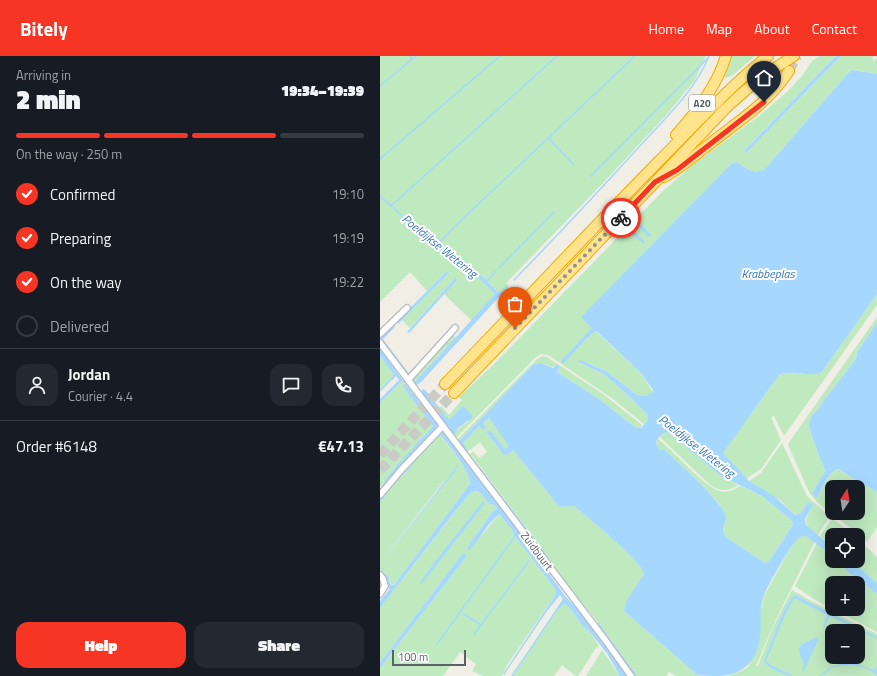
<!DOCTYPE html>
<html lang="en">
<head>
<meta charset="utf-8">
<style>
	body { margin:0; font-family:"Titillium Web",sans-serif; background:#242831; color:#f1f3f6; height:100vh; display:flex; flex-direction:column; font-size:15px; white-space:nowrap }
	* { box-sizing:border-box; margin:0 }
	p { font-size:13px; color:#9ea1a6 }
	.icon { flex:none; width:22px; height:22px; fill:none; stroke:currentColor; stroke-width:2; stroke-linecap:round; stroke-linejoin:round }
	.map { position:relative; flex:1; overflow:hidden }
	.sheet { display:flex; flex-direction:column; background:#171b24; width:380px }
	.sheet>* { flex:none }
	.needle { width:26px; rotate:12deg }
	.buttons { position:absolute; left:445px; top:424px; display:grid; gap:8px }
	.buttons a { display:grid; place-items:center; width:40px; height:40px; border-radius:8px; background:#171b24; box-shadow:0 4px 16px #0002; font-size:20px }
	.scale { position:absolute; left:12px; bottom:10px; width:74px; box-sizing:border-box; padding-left:4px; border:2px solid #5c6167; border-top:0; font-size:11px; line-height:14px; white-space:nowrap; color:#5c6167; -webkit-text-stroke:3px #fff; paint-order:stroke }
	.pin { position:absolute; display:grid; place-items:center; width:34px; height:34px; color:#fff; margin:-41px -17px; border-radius:50% 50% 50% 0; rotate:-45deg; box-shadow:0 0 4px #0007 }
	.pin .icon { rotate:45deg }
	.courier { position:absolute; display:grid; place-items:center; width:40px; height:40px; margin:-20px; border:3px solid #f73524; border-radius:50%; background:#fff; color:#222; box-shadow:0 1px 5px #0007 }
	.summary em { font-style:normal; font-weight:800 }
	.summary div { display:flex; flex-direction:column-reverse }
	.summary { display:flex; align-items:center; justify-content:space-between; height:68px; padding:0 16px }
	h1 { font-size:26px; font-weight:800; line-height:30px }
	.bar { display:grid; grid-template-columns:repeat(4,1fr); gap:6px 4px; align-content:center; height:48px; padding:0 16px }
	.bar i { height:5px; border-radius:3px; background:#363941 }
	.bar .current { background:#f73524 }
	.bar p { grid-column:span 4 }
	.line { display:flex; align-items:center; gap:10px; padding:0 16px; border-top:1px solid #363941 }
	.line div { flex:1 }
	.round { display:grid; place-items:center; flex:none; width:42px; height:42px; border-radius:12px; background:#242831 }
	ol { padding:0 16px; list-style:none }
	li { display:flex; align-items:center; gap:12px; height:44px }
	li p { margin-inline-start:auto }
	li .icon { padding:4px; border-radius:50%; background:#f73524; color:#fff; stroke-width:4 }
	li:last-child { color:#9ea1a6 }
	li i { width:22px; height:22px; border:2px solid #363941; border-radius:50% }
	.action { display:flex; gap:8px; margin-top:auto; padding:8px 16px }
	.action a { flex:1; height:46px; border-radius:12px; background:#f73524; color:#fff; font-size:16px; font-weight:800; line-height:46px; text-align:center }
	.action a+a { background:#242831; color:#f1f3f6 }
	header { display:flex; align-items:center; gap:24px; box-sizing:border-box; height:56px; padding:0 20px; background:#f73524; color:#fff }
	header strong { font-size:19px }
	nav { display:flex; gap:22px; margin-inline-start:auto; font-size:14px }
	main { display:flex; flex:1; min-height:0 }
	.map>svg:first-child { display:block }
	.green { fill:#bfeac0; fill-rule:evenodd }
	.water { fill:#a6d8ff; fill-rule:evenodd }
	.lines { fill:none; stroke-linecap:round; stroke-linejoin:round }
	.stream { stroke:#a6d8ff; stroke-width:1.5 }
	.highway-tunnel { stroke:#cbcbc6; stroke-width:10; stroke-dasharray:10 5; stroke-linecap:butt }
	.street-casing { stroke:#b7bbc0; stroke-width:8 }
	.highway-casing { stroke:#f5a900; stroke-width:12 }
	.street { stroke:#fff; stroke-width:5.5 }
	.highway { stroke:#ffe38d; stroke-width:10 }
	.done { stroke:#909293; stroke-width:4; stroke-dasharray:0 7.2 }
	.route { stroke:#f73524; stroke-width:5 }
	.labels { text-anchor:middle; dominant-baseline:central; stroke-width:4; stroke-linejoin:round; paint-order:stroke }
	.shield { fill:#fff; stroke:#8d9095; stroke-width:1 }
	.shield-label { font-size:10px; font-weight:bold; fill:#5c6167 }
	.street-label { font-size:11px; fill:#5c6167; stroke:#fff }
	.water-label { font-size:12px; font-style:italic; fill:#3a78ba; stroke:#fff }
</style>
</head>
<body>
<header>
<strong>Bitely</strong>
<nav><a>Home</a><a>Map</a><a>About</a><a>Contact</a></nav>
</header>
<main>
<section class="sheet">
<div class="summary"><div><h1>2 min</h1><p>Arriving in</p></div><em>19:34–19:39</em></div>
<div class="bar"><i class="current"></i><i class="current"></i><i class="current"></i><i></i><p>On the way · 250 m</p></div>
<ol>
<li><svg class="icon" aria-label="check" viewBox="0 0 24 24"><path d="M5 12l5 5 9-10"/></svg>Confirmed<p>19:10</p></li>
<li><svg class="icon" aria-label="check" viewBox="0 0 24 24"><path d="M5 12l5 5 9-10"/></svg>Preparing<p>19:19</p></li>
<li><svg class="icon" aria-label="check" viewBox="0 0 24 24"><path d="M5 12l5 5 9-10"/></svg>On the way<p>19:22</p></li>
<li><i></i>Delivered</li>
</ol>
<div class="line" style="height:72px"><a class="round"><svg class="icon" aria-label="person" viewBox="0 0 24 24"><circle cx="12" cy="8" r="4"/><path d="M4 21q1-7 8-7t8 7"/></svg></a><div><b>Jordan</b><p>Courier · 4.4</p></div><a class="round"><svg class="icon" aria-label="chat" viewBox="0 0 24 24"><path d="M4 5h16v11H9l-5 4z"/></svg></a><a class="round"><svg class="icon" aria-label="phone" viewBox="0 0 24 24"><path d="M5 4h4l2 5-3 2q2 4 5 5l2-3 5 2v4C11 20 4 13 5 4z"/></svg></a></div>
<div class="line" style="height:52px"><div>Order #6148</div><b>€47.13</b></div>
<div class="action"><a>Help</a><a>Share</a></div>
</section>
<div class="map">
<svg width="497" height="620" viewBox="0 0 497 620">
	<rect width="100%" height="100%" fill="#f0eee5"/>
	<g class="green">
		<polygon points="0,0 326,0 314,25 288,57 225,125 127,226 128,230 121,236 118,236 91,210 57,187 55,191 87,211 115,236 115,238 92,265 64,238 76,224 75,222 30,272 22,264 69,217 67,215 47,235 30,216 0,246"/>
		<polygon points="351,0 375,0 353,19 346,22 343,20"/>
		<path d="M440,0H456L364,95L366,97L461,0H494L492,2L494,5L497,2V18L475,14L470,15L385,113C374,119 367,113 357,106L352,107L202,261L213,272L185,306L207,282L215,275L261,317L273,336L265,340L257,339L226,315L208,307H199L224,318L254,345L268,360V364L264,368L233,343L168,299L161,298L156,301L77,381L74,382L54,355L55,354L76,375L89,365H69L58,351H62L69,359L82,344L79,341L117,305L282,136L315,107L379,60L407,36L422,20L432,5Z"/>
		<polygon points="497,238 497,249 404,380 394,360 391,361 401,384 381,413 366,423 343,398 345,394 399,319 412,316 424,318 442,316"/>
		<path d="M497,261V267L477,296L476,303L441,348C438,357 433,356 430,363C426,373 442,404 445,415L432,438L437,442C442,433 448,417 458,413L497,436V471L487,486L452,457H478V431H452V457L440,449L430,438L408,389L410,385Z"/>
		<polygon points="73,279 76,282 34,326 37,329 36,331 30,324"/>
		<polygon points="0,300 14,319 0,334"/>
		<path d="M163,300L167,301L223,338L262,369L261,372H256L219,343L180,318L177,315L180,311C167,313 167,305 154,308L79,385L87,393L83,387L99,370H101L109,362L130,390L125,393L110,374L106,376L123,398L133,394L176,447L181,451L194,450C207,461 261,503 264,518L244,555L316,618L322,620H296L289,616L286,620H257L218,566L169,508L88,400L93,395L99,402L107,396L100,386L86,397L77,384L157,303ZM92,400L169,502L168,503L90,401Z"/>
		<polygon points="22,319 59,368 59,370 50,379 58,370 26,327 23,328 26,335 53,370 0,431 0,347 23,324 20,320"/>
		<path d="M59,374L64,375L116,442L115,443L63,376L61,375L59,378C68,388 90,415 90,428L20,522L12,530L8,520L0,513V446L20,422L54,385V383L52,381ZM78,410L69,423L1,506L56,435Z"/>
		<path d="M285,376L288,377L294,381L341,420L358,429C349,436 339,435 330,429L280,381L282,378Z"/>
		<path d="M278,383C293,394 325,432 340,435C347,437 354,434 360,430L382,440L410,463L413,467L412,470L389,505L385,507L346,481L343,476L346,463L338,446L285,394H281L277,390L276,385Z"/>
		<path d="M402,387L427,440L449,460V462L438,479C421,469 425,464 433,449L428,446L421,457L415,459L401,445L369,425L381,417Z"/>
		<path d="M95,435C102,437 104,441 109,446C111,449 114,449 117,452L112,456L87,492L104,477L119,458L133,475L134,479L175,533L176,538L127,609L122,620H103L92,615L96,608L80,596L63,620H0V612L86,501L83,497L0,607V552L91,436Z"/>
		<polygon points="453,463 473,479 452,479 452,491 440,480 450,465"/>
		<path d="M423,479L426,480L435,485L396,563L376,610H378L393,571L412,534L433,546L497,578V620H347L362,615L368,611L378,590L380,559L384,540L411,491L416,484ZM452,575H478V601H452Z"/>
		<polygon points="478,483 497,501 497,527 477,510 476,508 485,494 483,492 478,499"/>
		<polygon points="437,487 452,499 452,505 458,505 469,517 478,523 497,538 497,576 453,553 478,553 478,527 452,527 452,553 432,542 415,530"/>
		<polygon points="185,547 191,554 203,570 209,575 219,590 216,592 198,620 196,620 182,609 174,620 133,620 177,555"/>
		<polygon points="222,594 240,620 206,620"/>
	</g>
	<g class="water">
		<polygon points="456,0 461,0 366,97 364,95"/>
		<path d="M473,14L497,18V238L442,316C428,322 413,313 399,319L343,397L369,425L394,440L415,459L421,457L428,446L433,449L425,463L426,469L452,491V499L426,480C419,479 415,486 411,491C402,506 389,526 383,542C378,558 383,575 378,591C372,611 357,620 337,620C329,620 323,620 316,618L244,555L246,546L264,518C262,505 206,460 194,450L181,451L176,447L133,394L127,399L123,398L106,376L110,374L125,393L129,390L109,362L103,367L106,371L103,374L99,370L83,387L87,393L86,395L79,385L154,308L161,307L173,312L177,309L180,311L177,315L180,318L219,343L256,372H261L268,364V360L254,345L224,318L198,306L200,304L226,315L257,339L265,340L273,336V334L261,317L216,275L207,282L185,306L183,307H181V305L212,272L201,261L352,107L357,106C367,113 374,119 385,113L470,15ZM285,376L288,377L294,381L341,420L382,440L410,463L413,467L412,470L389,505L385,507L346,481L343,476C343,471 346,466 346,461C343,446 297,406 285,394H281L277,390L276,385L282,378Z"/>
		<polygon points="257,165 271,179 269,181 254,167"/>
		<polygon points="251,172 265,186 263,188 248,174"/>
		<polygon points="57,187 91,210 118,236 121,236 128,230 129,230 42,325 37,329 34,326 59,300 115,238 87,211 55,191"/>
		<polygon points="67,215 69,217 18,268 17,265"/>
		<polygon points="75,222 77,224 29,277 27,276"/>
		<path d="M497,267V436L458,413C447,417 442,433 437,442L432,438L445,415C442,404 426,373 430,363C433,356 438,357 441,348L476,303L477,296Z"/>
		<polygon points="13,269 15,271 3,283 30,319 28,320 0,282"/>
		<polygon points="0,292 18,318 23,324 0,347 0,343 19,324 16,320 0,336 0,334 14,319 0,300"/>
		<path d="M25,327L58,370L0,436C0,423 43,383 53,370L26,335L23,329Z"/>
		<polygon points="44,333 48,337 69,364 83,350 93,361 77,373 76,377 73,378 40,336"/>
		<path d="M61,375L63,376L106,432L132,465L185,540C209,563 228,593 248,620H240L228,599L209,575L203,570L191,554L185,547L177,555L133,620H131L183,543L180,539L167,555L124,619L123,618L176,538L175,533L134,479L133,475L119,458L110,467L90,494L87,492L112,456L117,452C115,449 112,449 109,447C104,442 103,438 97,435L91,436L74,457L0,552V545L9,534L7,523L0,515V513L8,520L11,529H14L66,460L90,428C90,415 68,387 59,378Z"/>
		<polygon points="54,382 54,385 20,422 0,446 0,443 15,425"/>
		<polygon points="91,400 169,502 168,504 90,401"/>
		<polygon points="78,409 78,411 69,423 1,506"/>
		<polygon points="103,445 105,447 44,525 38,530 54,507"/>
		<polygon points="83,497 86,499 86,501 0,612 0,607"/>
		<polygon points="458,505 478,505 476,508 477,510 497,527 497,538 478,523 469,517"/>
		<path d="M415,539L497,581V583L450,560L444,572L443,571L447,559L414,542L402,566L386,605L391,609L414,620C406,620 390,613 384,606L385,602C391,589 404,546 415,539Z"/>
		<polygon points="218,566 257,620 255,620 217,568"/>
		<path d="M437,581L438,584L423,617L422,616L424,608C414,587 420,590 437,581Z"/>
		<path d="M463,607L477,608L494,614L497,610V619C485,609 467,606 452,612C447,615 444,620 439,620L451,611Z"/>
	</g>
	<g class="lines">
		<g class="stream">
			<polyline points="30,0 32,3"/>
			<polyline points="0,30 36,0"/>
			<polyline points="168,82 194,109"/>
			<polyline points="0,103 120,0"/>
			<polyline points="211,120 328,2"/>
			<polyline points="0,140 55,189"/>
			<polyline points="11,150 177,0"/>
			<polyline points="58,188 72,173 255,0"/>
			<polyline points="119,212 174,156"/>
			<path d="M134,224C176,181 218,136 259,91C284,63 315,35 329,0"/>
			<polyline points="106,226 116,215"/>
			<polyline points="84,558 101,569"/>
			<polyline points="94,578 149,505"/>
			<polyline points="57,588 135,480"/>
		</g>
		<g class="highway-tunnel">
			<polyline points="409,15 417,0"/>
			<polyline points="0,399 65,328"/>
			<polyline points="0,414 74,337"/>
		</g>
		<g class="street-casing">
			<g id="street">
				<polyline points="0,278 27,252"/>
				<polyline points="0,287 226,585 251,620"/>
				<polyline points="28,324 75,272"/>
				<polyline points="0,439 22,413 63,370"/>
				<polyline points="0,519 3,523 5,530 0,538"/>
			</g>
		</g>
		<g class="highway-casing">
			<g id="highway">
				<path d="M296,79C317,55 337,30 346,0"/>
				<path d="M284,121C301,112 315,99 331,87C361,63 387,48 409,15"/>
				<path d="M65,328C136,254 207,178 279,105C315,69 348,32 388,0"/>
				<path d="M74,337L345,53C368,31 386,17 414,0"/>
			</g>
		</g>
		<use href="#street" class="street"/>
		<use href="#highway" class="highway"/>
	</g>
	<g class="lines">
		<polyline class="done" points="135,272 241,162"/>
		<polyline class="route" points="241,162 275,126 297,114 384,46"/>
	</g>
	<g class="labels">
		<rect class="shield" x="309" y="39" width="26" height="16" rx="3"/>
		<g class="shield-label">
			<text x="322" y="47">A20</text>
		</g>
		<g class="street-label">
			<text transform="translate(157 495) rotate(53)">Zuidbuurt</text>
		</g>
		<g class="water-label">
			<text transform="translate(60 190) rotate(39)">Poeldijkse Wetering</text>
			<text x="388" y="217">Krabbeplas</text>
			<text transform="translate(317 390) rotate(38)">Poeldijkse Wetering</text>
		</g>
	</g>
</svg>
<div class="buttons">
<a><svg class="needle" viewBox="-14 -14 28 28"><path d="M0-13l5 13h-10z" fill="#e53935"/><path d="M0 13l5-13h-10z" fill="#9ea1a6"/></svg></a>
<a><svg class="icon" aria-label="locate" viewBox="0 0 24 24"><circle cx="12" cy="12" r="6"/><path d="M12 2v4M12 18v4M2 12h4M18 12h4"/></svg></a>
<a>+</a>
<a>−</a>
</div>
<div class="scale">100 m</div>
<div class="pin" style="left:135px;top:272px;background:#ea580c"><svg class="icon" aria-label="bag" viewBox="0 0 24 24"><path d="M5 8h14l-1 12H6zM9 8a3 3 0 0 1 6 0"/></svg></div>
<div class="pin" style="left:384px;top:46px;background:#1f2937"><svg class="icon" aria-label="home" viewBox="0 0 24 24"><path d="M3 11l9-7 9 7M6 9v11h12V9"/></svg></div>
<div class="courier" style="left:241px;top:162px"><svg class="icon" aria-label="bike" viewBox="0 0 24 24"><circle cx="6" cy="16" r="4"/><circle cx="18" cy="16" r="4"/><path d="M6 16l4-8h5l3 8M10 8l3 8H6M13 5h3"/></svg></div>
</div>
</main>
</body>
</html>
